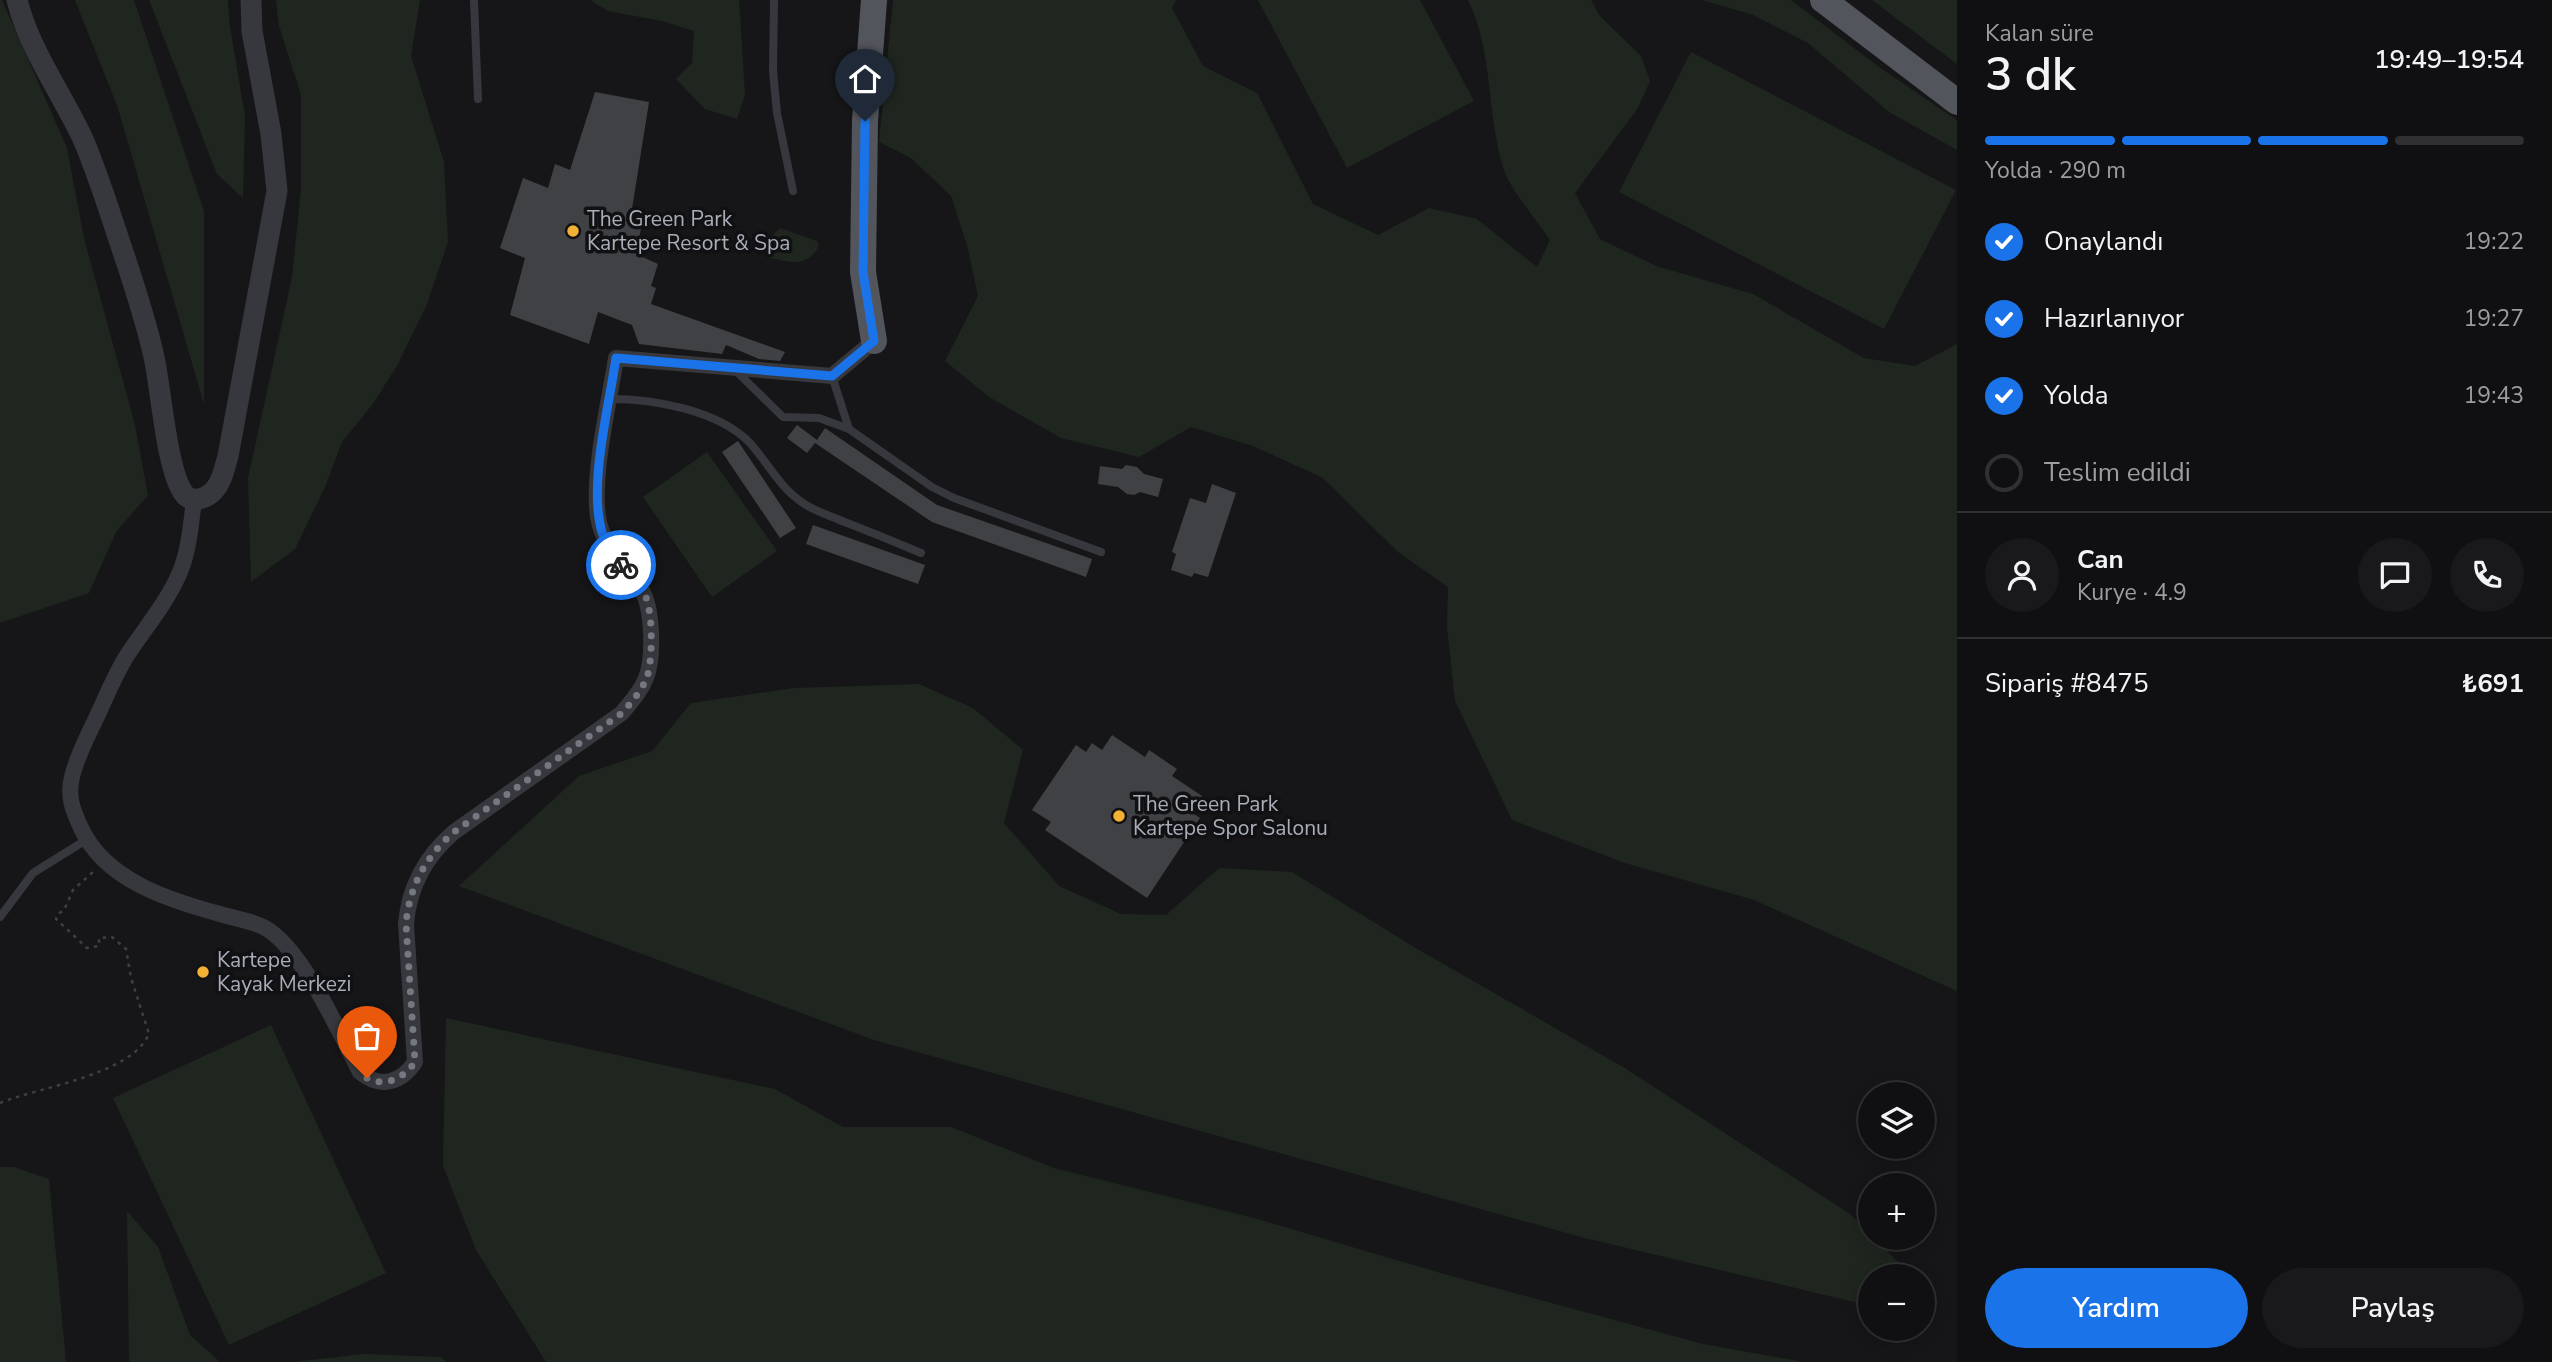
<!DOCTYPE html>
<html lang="tr">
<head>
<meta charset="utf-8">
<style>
	body { margin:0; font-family:"Nunito Sans",sans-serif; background:#19191b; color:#f1f3f6; height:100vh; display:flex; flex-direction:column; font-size:26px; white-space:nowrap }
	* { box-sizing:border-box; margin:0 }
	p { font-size:23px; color:#9c9d9f }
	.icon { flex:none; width:38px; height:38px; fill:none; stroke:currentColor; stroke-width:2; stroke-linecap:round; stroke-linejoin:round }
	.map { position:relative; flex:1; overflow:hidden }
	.side { display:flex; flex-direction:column; background:#101012; width:595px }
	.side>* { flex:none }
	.tools { position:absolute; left:1858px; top:1082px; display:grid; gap:14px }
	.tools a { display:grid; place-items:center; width:77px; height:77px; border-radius:50%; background:#101012; box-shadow:0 4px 18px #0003,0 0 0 2px #303032; font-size:35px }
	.pin { position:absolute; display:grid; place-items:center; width:60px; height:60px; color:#fff; margin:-72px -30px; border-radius:50% 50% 50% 0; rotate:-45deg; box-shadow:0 0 7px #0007 }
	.pin .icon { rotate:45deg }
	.courier { position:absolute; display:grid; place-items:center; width:70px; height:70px; margin:-35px; border:5px solid #1a73e8; border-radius:50%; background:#fff; color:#222; box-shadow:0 2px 9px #0007 }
	.summary em { font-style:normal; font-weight:600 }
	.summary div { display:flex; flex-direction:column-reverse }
	.summary { display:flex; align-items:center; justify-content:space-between; height:119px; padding:0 28px }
	h1 { font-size:46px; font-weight:600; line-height:52px }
	.bar { display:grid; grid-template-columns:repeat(4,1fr); gap:10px 7px; align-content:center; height:84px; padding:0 28px }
	.bar i { height:9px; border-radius:5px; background:#303032 }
	.bar .active { background:#1a73e8 }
	.bar p { grid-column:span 4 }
	.line { display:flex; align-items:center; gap:18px; padding:0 28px; border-top:2px solid #303032 }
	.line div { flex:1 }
	.round { display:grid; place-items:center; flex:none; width:74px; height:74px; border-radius:37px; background:#19191b }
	ol { padding:0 28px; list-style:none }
	li { display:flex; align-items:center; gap:21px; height:77px }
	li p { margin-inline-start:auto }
	li .icon { padding:7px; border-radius:50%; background:#1a73e8; color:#fff; stroke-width:4 }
	li:last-child { color:#9c9d9f }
	li i { width:38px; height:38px; border:4px solid #303032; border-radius:50% }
	.cta { display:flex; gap:14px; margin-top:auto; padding:14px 28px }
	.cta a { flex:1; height:80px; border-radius:42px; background:#1a73e8; color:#fff; font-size:28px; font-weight:600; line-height:80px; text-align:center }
	.cta a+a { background:#19191b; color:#f1f3f6 }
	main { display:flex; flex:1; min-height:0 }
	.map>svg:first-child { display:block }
	.green { fill:#1e261f }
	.building { fill:#404145 }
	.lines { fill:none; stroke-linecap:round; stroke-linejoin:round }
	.path { stroke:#3d3f44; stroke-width:2.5; stroke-dasharray:3.5 5; stroke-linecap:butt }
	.service { stroke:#37383d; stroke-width:8 }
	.minor { stroke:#37383d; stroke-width:16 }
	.tertiary { stroke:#37383d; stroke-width:21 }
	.primary { stroke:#53555c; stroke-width:26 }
	.done { stroke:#757880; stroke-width:7; stroke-dasharray:0 12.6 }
	.route { stroke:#1a73e8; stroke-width:9 }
	.poi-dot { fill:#f2b134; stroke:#111113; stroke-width:2.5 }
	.labels { text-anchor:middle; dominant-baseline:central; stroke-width:7; stroke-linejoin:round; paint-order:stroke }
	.poi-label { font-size:21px; fill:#a8adb8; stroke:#111113; text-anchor:start }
</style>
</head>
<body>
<main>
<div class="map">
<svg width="1957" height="1362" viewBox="0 0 1957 1362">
	<rect width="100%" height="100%" fill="#161618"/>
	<g class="green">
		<polygon points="0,0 2,0 67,148 84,238 135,425 148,495 116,532 89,593 0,623"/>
		<polygon points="75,0 134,0 204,211 204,404 117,105"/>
		<polygon points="149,0 228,0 229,20 245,116 243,198 217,174"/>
		<polygon points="276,0 420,0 411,56 444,162 448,242 427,304 397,366 372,405 342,442 325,487 295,549 251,582 248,478 292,277 301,189 301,95 279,26"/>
		<polygon points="590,0 739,0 745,95 737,119 705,109 676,79 692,63 694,31 662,21 608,11"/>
		<path d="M893,0H1176L1172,8L1203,66L1257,93L1313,204L1378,235L1429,208L1477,219L1537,267L1550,240C1539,224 1511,189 1505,173C1486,117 1494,53 1468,0H1591L1600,16L1641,56L1650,81L1638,108L1575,193L1600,239L1656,266L1753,294L1864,358L1915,366L1957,344V991L1754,900L1625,863L1512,820L1455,701L1447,627L1448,587L1398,552L1323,478L1253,446L1191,427L1139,457L1061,438L989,397L945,361L978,296L967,245L951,196L911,158L879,142Z"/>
		<polygon points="1258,0 1420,0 1474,101 1347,168"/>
		<polygon points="1702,0 1791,0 1879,67 1957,120 1957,150 1889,112 1808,43 1753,15"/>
		<polygon points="1872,0 1957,0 1957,64"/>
		<polygon points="1691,52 1956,190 1884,329 1619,192"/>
		<path d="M780,228L817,241L819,246C807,269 788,262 767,257L772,236Z"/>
		<polygon points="707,452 777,551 712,597 643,497"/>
		<polygon points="919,684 973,708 1023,750 1004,823 1059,886 1121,914 1166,915 1219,868 1292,872 1419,950 1623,1067 1850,1214 1912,1276 1871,1276 1871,1306 1581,1237 874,1040 459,886 579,776 652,751 691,703 794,688"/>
		<polygon points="446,1018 775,1089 843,1127 951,1127 1054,1168 1254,1218 1444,1274 1703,1344 1804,1362 546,1362 476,1250 443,1166"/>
		<polygon points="271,1025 386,1273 229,1345 113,1098"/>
		<polygon points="0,1167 14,1167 49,1179 66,1362 0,1362"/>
		<polygon points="127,1211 158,1247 190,1335 220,1362 129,1362"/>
		<polygon points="363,1354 441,1357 446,1362 293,1362"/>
	</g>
	<g class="building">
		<polygon points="595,92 649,102 632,209 644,213 636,254 658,264 651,286 656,288 651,304 785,352 780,361 759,359 726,345 722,354 639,344 632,325 598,312 589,344 510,315 525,258 500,248 523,178 548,188 555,164 570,170"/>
		<polygon points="797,425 817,440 825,428 937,505 1092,559 1086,577 932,522 815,443 807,453 787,438"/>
		<polygon points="738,441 796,528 780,538 722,452"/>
		<polygon points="1126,465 1137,467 1144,474 1163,479 1158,497 1140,492 1134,495 1127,494 1118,487 1098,484 1100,466 1122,469"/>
		<polygon points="1212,484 1236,493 1208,577 1194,573 1192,577 1171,570 1176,554 1172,552 1190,498 1206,503"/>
		<polygon points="813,525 925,565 918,584 806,544"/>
		<polygon points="1112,735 1145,757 1149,750 1177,769 1172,776 1205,798 1194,814 1200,818 1147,898 1045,830 1051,822 1032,810 1076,745 1086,752 1092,743 1102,750"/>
	</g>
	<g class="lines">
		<path class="path" d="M0,1103C39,1087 131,1075 149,1034L131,978L126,949L112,937L99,938V946L87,948L56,919L58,914L64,910L73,890L93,872"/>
		<g class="service">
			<polyline points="474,0 478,99"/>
			<polyline points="774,0 773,71 777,113 793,191"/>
			<polyline points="736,371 783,417 819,418 849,429"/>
			<polyline points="832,376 849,429 932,487 954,498 1101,552"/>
			<path d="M610,399C654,399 718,410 750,443C768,463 780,488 803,503C814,511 829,515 842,521C868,531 895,542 921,553"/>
			<polyline points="0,917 33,873 86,840"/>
		</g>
		<path class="minor" d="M194,500C191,524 189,550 180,572C167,603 144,629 126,657C115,675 107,695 98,714C89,734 77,755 72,777C67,796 73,811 81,828C105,880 168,900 220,914C237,919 260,922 274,934C308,962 339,1032 360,1072C380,1089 401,1083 415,1062L406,924C409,887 426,856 454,832L622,713C631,702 641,691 646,678C654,658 653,607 641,589C625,564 603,548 598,517C592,472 609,404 616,358L832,376L874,341"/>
		<path class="tertiary" d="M17,0C29,49 62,94 83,139C97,172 108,206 119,240C132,278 145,317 154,357C161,387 167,478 186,496C194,502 203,499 210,494C222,485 224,469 228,456L277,191L271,134L252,31L251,0"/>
		<g class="primary">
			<polyline points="1823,0 1957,102"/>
			<polyline points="874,341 863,272 865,121 874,0"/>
		</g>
	</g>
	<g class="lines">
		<path class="done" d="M367,1078C385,1088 404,1078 415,1062L406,924C409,887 426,856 454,832L622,713C632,702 642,690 647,677C653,659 653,612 645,595C639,584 630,575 621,565"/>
		<path class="route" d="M621,565C613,556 605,544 602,532C588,485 609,407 616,358L832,376L874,341L863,272L865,121"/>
	</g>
	<g class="poi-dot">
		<circle cx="573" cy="231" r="7"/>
		<circle cx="1119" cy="816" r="7"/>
		<circle cx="203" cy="972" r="7"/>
	</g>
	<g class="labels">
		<g class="poi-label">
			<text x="587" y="219">The Green Park<tspan x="587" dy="24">Kartepe Resort &amp; Spa</tspan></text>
			<text x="1133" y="804">The Green Park<tspan x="1133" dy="24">Kartepe Spor Salonu</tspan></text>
			<text x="217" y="960">Kartepe<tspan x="217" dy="24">Kayak Merkezi</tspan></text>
		</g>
	</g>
</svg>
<div class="tools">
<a><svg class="icon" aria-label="layers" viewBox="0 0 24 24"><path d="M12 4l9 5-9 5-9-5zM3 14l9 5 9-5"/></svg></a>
<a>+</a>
<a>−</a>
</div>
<div class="pin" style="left:367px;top:1078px;background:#ea580c"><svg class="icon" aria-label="bag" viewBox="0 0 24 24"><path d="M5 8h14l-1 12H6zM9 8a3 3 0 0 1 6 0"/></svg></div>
<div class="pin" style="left:865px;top:121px;background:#1f2937"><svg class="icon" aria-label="home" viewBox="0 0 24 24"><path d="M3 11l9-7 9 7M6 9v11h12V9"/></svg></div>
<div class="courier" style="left:621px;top:565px"><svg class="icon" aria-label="bike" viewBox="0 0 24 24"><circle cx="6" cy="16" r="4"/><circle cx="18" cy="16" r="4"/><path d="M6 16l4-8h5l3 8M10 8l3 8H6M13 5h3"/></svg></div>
</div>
<section class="side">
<div class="summary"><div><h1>3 dk</h1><p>Kalan süre</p></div><em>19:49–19:54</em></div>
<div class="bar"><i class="active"></i><i class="active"></i><i class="active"></i><i></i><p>Yolda · 290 m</p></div>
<ol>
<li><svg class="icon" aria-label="check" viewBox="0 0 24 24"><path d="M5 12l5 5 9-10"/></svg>Onaylandı<p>19:22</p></li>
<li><svg class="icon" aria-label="check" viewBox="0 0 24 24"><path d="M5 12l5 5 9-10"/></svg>Hazırlanıyor<p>19:27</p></li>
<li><svg class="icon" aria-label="check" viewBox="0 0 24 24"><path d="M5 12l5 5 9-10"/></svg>Yolda<p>19:43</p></li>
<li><i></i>Teslim edildi</li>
</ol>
<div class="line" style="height:126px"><a class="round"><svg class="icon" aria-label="person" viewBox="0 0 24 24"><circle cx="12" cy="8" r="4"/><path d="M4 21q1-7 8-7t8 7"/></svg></a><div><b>Can</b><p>Kurye · 4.9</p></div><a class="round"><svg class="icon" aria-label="chat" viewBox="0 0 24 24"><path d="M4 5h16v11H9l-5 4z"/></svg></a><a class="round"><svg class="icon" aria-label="phone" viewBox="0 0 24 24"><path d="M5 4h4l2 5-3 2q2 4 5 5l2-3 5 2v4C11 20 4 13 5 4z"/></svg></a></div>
<div class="line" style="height:91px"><div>Sipariş #8475</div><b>₺691</b></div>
<div class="cta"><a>Yardım</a><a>Paylaş</a></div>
</section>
</main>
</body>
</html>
